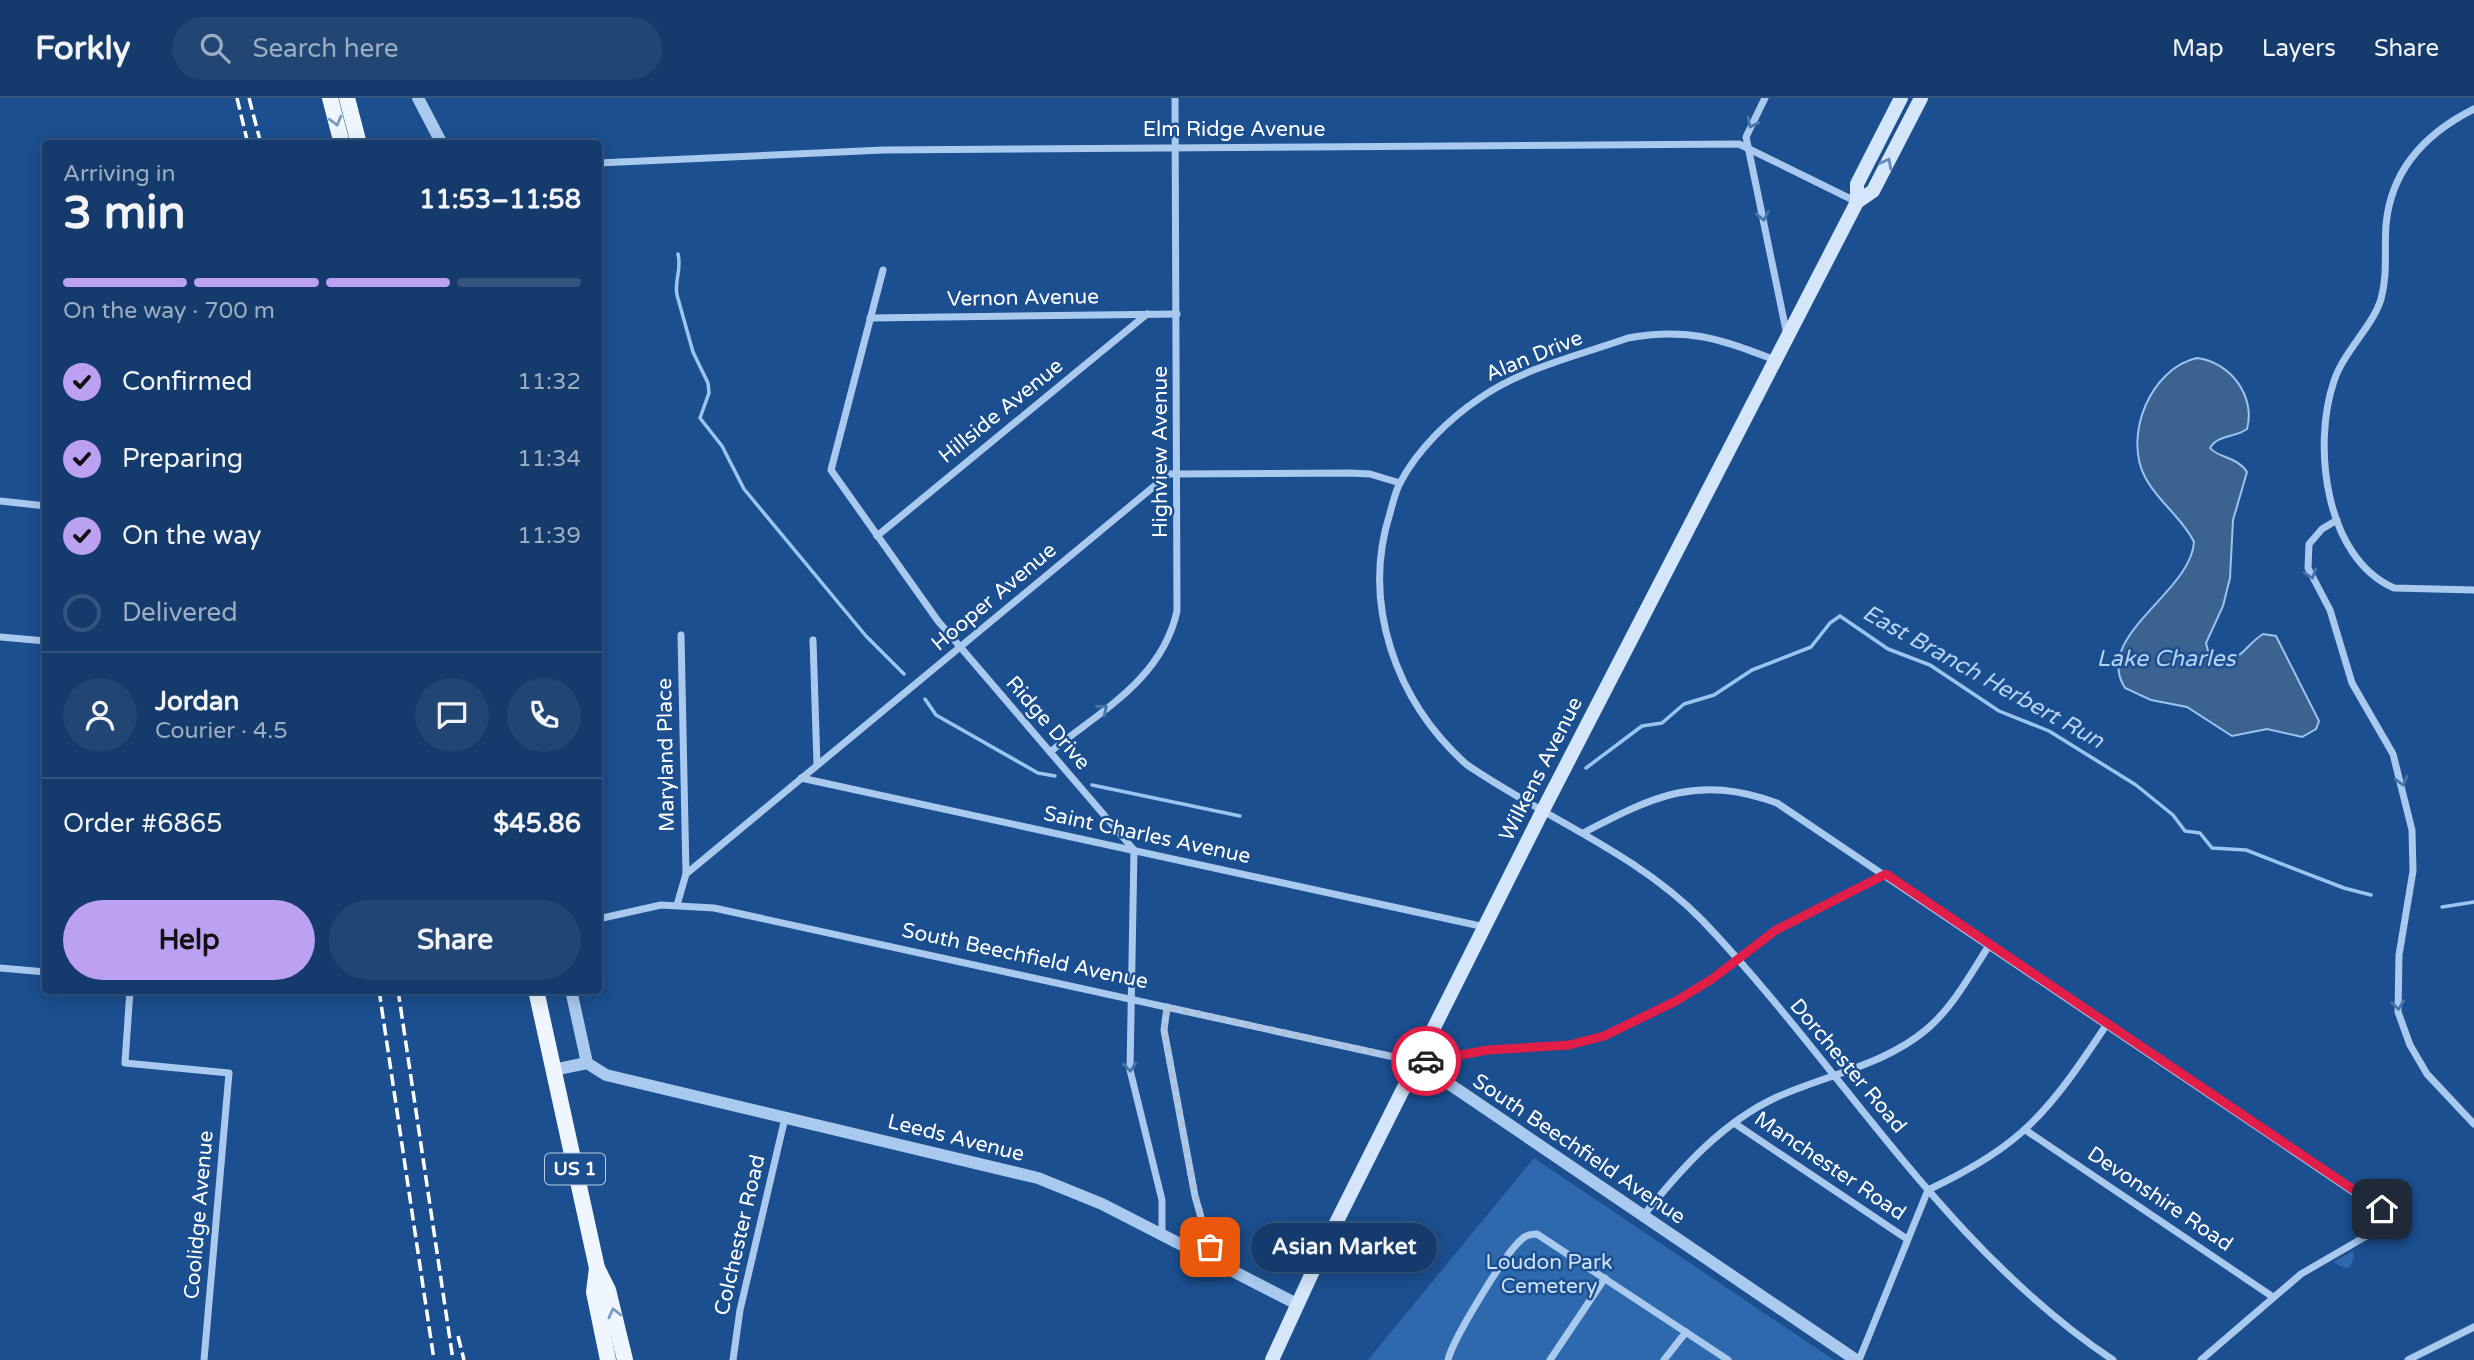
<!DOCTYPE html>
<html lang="en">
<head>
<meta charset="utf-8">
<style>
	body { margin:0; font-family:"Varela Round",sans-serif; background:#214673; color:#f1f3f6; height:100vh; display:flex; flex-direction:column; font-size:26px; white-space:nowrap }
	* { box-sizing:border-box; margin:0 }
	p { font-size:23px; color:#9dadc1 }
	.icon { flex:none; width:38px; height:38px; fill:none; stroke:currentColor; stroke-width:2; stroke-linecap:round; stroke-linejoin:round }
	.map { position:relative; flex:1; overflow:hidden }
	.panel { position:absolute; left:42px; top:42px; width:560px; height:854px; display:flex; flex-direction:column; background:#143b6b; border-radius:7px; box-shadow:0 4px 18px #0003,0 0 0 2px #33557e }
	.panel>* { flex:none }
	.pin { position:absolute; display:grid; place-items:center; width:60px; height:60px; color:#fff; margin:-30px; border-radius:14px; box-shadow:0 4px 10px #0006 }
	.courier { position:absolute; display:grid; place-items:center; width:70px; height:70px; margin:-35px; border:5px solid #e11d48; border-radius:50%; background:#fff; color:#222; box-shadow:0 2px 9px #0007 }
	.bubble { position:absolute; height:49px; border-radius:24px; background:#143b6b; box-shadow:0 4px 18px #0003,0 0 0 2px #33557e; font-size:23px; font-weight:800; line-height:49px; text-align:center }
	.overview em { font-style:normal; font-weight:800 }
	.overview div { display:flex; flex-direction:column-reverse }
	.overview { display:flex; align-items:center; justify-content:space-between; height:119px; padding:0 21px }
	h1 { font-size:46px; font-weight:800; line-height:52px }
	.bar { display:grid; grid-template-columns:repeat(4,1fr); gap:10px 7px; align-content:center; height:84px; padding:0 21px }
	.bar i { height:9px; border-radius:5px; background:#33557e }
	.bar .current { background:#bca0f2 }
	.bar p { grid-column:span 4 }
	.line { display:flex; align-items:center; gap:18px; padding:0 21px; border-top:2px solid #33557e }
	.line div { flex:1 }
	.round { display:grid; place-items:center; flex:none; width:74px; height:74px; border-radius:37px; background:#214673 }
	ol { padding:0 21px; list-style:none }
	li { display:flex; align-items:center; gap:21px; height:77px }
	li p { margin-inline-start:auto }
	li .icon { padding:7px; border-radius:50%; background:#bca0f2; color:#111; stroke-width:4 }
	li:last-child { color:#9dadc1 }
	li i { width:38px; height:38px; border:4px solid #33557e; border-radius:50% }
	.button { display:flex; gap:14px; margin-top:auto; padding:14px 21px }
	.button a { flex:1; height:80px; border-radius:42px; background:#bca0f2; color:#111; font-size:28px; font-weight:800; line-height:80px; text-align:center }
	.button a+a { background:#214673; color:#f1f3f6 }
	header { display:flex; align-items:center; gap:42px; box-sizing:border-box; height:98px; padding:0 35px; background:#143b6b; border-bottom:2px solid #33557e }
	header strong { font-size:33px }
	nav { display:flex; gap:38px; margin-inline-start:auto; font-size:24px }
	.search { width:490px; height:63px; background:#214673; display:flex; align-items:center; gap:18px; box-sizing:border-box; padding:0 24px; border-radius:38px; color:#9dadc1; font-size:26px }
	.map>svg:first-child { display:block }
	.green { fill:#2e69ad }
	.water { fill:#3c6290; stroke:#9cc4f0; stroke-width:2 }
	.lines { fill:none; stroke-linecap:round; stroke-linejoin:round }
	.stream { stroke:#9cc4f0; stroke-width:3.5 }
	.minor { stroke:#a9c9ee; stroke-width:7 }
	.tertiary { stroke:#a9c9ee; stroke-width:12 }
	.secondary { stroke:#d6e6fa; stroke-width:14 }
	.primary { stroke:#f0f6ff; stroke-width:16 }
	.rail { stroke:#fff; stroke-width:3.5; stroke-dasharray:12 5; stroke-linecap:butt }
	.oneway { stroke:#7b9ac1 }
	.oneway2 { stroke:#4674ac }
	.oneway3 { stroke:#668bba }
	.done { stroke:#afc1d8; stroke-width:7; stroke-dasharray:0 12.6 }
	.route { stroke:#e11d48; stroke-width:9 }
	.labels { text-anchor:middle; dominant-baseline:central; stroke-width:5; stroke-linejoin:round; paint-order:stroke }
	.shield { fill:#1b4f8f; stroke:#bbcadd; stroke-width:2 }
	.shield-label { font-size:19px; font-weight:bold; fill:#fff }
	.street-label { font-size:21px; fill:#fff; stroke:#1b4f8f }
	.park-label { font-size:21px; fill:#cfe3fa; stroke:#1b4f8f }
	.water-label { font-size:23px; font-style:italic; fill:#b5d3f5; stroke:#1b4f8f }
</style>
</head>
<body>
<header>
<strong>Forkly</strong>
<div class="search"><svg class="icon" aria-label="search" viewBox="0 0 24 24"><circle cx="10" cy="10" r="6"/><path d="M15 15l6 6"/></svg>Search here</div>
<nav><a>Map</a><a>Layers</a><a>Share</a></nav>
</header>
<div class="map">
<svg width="2474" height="1262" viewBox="0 0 2474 1262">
	<rect width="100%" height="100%" fill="#1b4f8f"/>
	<g class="green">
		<polygon points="1534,1060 1834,1262 1368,1262"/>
		<polygon points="2353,1153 2354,1158 2350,1169 2344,1170 2333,1164"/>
	</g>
	<path class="water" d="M2197,260C2230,264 2256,298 2247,331C2235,340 2218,336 2210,350C2218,360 2238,359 2247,374L2233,422L2230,480L2223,508L2206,545L2208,553L2216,563C2241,566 2245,547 2263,536L2276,538L2319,623L2316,631L2302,639L2267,631L2232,638L2187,609L2151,602L2125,590C2092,538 2191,495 2194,444C2182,419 2157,403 2145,379C2123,337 2151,270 2197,260Z"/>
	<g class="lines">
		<g class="stream">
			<path d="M678,156C682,171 674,183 677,197L693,254L708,285L709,295L700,320L722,348L744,391L866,538L904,576"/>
			<polyline points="925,601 936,617 1038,675 1055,678"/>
			<polyline points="1586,670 1642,628 1662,625 1684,606 1714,597 1752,572 1811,549 1830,525 1840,518 1888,551 1930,567 1999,613 2049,633 2136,687 2173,717 2185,733 2200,735 2212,750 2246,752 2344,790 2371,797"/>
			<polyline points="1092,687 1240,718"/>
			<polyline points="2442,809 2474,804"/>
		</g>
		<g class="minor">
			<polyline points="1765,0 1746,39 1787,237"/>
			<path d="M2474,11C2426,35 2391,71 2386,127C2384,152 2388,176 2381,201C2373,228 2344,253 2334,283C2312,347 2325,460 2394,490L2474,492"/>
			<polyline points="598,65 884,52 1739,46 1857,104"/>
			<polyline points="883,172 831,372 938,523 1134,752 1130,972 1162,1102 1162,1136"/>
			<polyline points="870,220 1177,216"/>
			<path d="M1775,262C1720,241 1688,229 1628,240C1580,257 1523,270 1480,300C1450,320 1417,352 1400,385C1395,394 1393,405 1390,415C1361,506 1396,603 1466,666C1544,720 1636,754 1703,823C1841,968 1944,1149 2113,1262"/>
			<polyline points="0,403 46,408"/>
			<polyline points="2337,422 2322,431 2309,446 2308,470 2330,512 2352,585 2393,656 2412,732 2413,773 2399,857 2398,914 2410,947 2427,976 2474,1026"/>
			<polyline points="877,438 1147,216"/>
			<polyline points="681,537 686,776"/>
			<polyline points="0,539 46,543"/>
			<polyline points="813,542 817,667"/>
			<path d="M1050,654C1102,612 1162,581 1177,513L1175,0"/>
			<polyline points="801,680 1485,829"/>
			<path d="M1583,735C1654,698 1697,676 1777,705L2386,1116L2387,1125L2382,1129L2301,1176L2201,1262"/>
			<polyline points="677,807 686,776 1169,376 1350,375 1370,376 1400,385"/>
			<polyline points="598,821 661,807 714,810 1417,964 1487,952 1569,947 1603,938 1676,903 1712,881 1776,832 1886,776"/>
			<polyline points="0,870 46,874"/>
			<polyline points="130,892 125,965 229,975 204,1262"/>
			<polyline points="1167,909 1164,932 1195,1098 1213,1162"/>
			<polyline points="1734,1025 1907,1141"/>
			<polyline points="2027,1033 2273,1199"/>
			<path d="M1643,1118C1681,1071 1721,1025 1777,999C1826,977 1885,967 1927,931C1954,908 1971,875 1990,846"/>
			<polyline points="733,1262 740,1212 785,1020"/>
			<path d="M1448,1262C1453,1241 1505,1155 1522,1141C1526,1137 1531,1136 1537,1136L1728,1262"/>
			<polyline points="1550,1262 1605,1180"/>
			<polyline points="1664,1262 1686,1234"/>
			<path d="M1859,1262L1928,1092C2025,1046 2049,1013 2107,926"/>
			<polyline points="2408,1262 2474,1229"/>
		</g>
		<g class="tertiary">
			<polyline points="418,0 442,46"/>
			<polyline points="571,892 587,965 606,977 1038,1080 1102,1106 1297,1206"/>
			<polyline points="1417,964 1856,1262"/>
			<polyline points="553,972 587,965"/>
		</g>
		<g class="secondary">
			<polyline points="1857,104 1873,93 1921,0"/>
			<polyline points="1272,1262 1324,1149 1543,712 1857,104 1857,86 1901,0"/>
		</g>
		<g class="primary">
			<polyline points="330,0 342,46"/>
			<polyline points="347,0 359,46"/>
			<polyline points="536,892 597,1170 608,1192 625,1262"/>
			<polyline points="597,1170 594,1194 608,1262"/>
		</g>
		<g class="rail">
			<polyline points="237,0 248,46"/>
			<polyline points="249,0 261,46"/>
			<polyline points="379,892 434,1262"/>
			<polyline points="398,892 453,1262"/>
			<polyline points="458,1238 464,1262"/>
		</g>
	</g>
	<defs><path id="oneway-chevron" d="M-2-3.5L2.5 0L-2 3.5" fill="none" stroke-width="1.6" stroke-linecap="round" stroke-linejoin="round" transform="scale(1.75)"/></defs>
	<g class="oneway">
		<use href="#oneway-chevron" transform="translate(336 23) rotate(75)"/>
		<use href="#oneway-chevron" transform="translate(614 1215) rotate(-103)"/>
	</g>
	<g class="oneway2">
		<use href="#oneway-chevron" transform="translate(1752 25) rotate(116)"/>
		<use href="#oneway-chevron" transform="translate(1763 118) rotate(78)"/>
		<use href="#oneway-chevron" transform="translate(2311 476) rotate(72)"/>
		<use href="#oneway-chevron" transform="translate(1103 611) rotate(-39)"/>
		<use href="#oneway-chevron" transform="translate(2402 683) rotate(75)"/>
		<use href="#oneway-chevron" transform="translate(2398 907) rotate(82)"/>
		<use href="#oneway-chevron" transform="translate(1130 969) rotate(85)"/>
	</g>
	<use class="oneway3" href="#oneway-chevron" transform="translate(1887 65) rotate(-62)"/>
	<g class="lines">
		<polyline class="done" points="1210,1149 1195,1098 1164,932 1167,909 1417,964 1426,963"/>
		<polyline class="route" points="1426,963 1488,952 1569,947 1604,938 1676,903 1712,881 1776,832 1886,776 2382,1111"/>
	</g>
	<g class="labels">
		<rect class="shield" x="545" y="1055.5" width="60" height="31" rx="5"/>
		<g class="shield-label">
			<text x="575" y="1071">US 1</text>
		</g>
		<g class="street-label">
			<text x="1234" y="31">Elm Ridge Avenue</text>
			<text transform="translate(1023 200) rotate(-1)">Vernon Avenue</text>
			<text transform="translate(1534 258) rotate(-22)">Alan Drive</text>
			<text transform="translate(1001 313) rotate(-39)">Hillside Avenue</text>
			<text transform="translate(1160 354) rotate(-90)">Highview Avenue</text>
			<text transform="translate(994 499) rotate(-40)">Hooper Avenue</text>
			<text transform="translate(1048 625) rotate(49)">Ridge Drive</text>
			<text transform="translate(666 657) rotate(-91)">Maryland Place</text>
			<text transform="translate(1541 671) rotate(-63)">Wilkens Avenue</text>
			<text transform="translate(1147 737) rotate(12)">Saint Charles Avenue</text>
			<text transform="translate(1025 858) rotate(12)">South Beechfield Avenue</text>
			<text transform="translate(1848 968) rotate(50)">Dorchester Road</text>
			<text transform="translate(956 1040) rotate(14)">Leeds Avenue</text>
			<text transform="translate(1579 1051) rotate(34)">South Beechfield Avenue</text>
			<text transform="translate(1830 1068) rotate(34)">Manchester Road</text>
			<text transform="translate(2160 1101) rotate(34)">Devonshire Road</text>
			<text transform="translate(199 1117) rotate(-85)">Coolidge Avenue</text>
			<text transform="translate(740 1137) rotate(-77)">Colchester Road</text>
		</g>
		<g class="park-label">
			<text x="1549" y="1164">Loudon Park<tspan x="1549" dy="24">Cemetery</tspan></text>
		</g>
		<g class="water-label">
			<text x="2166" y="561">Lake Charles</text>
			<text transform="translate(1983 579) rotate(29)">East Branch Herbert Run</text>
		</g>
	</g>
</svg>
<div class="pin" style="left:1210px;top:1149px;background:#ea580c"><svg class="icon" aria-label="bag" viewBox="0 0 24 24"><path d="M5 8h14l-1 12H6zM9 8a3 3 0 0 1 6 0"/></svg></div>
<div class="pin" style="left:2382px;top:1111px;background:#1f2937"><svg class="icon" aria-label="home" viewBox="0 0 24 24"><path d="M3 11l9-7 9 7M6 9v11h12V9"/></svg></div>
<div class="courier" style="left:1426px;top:963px"><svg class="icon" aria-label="car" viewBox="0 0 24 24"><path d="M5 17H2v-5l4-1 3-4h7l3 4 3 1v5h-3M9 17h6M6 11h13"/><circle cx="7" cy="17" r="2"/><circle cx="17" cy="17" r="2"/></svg></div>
<div class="bubble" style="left:1251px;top:1125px;width:186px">Asian Market</div>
<section class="panel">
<div class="overview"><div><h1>3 min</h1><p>Arriving in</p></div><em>11:53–11:58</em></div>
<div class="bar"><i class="current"></i><i class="current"></i><i class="current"></i><i></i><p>On the way · 700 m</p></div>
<ol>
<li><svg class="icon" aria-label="check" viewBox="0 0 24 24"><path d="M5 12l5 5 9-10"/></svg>Confirmed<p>11:32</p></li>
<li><svg class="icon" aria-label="check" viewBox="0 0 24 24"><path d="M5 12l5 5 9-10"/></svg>Preparing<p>11:34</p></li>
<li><svg class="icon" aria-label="check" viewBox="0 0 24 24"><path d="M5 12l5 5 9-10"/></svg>On the way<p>11:39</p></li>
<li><i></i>Delivered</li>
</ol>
<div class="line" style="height:126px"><a class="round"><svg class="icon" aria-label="person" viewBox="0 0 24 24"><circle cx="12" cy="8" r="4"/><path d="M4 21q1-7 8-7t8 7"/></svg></a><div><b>Jordan</b><p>Courier · 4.5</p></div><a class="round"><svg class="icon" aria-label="chat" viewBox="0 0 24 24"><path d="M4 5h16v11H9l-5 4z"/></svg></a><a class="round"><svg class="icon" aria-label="phone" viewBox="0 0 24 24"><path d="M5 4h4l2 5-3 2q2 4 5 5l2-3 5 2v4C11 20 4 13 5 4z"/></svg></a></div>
<div class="line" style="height:91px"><div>Order #6865</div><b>$45.86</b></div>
<div class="button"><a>Help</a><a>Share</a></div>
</section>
</div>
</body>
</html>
